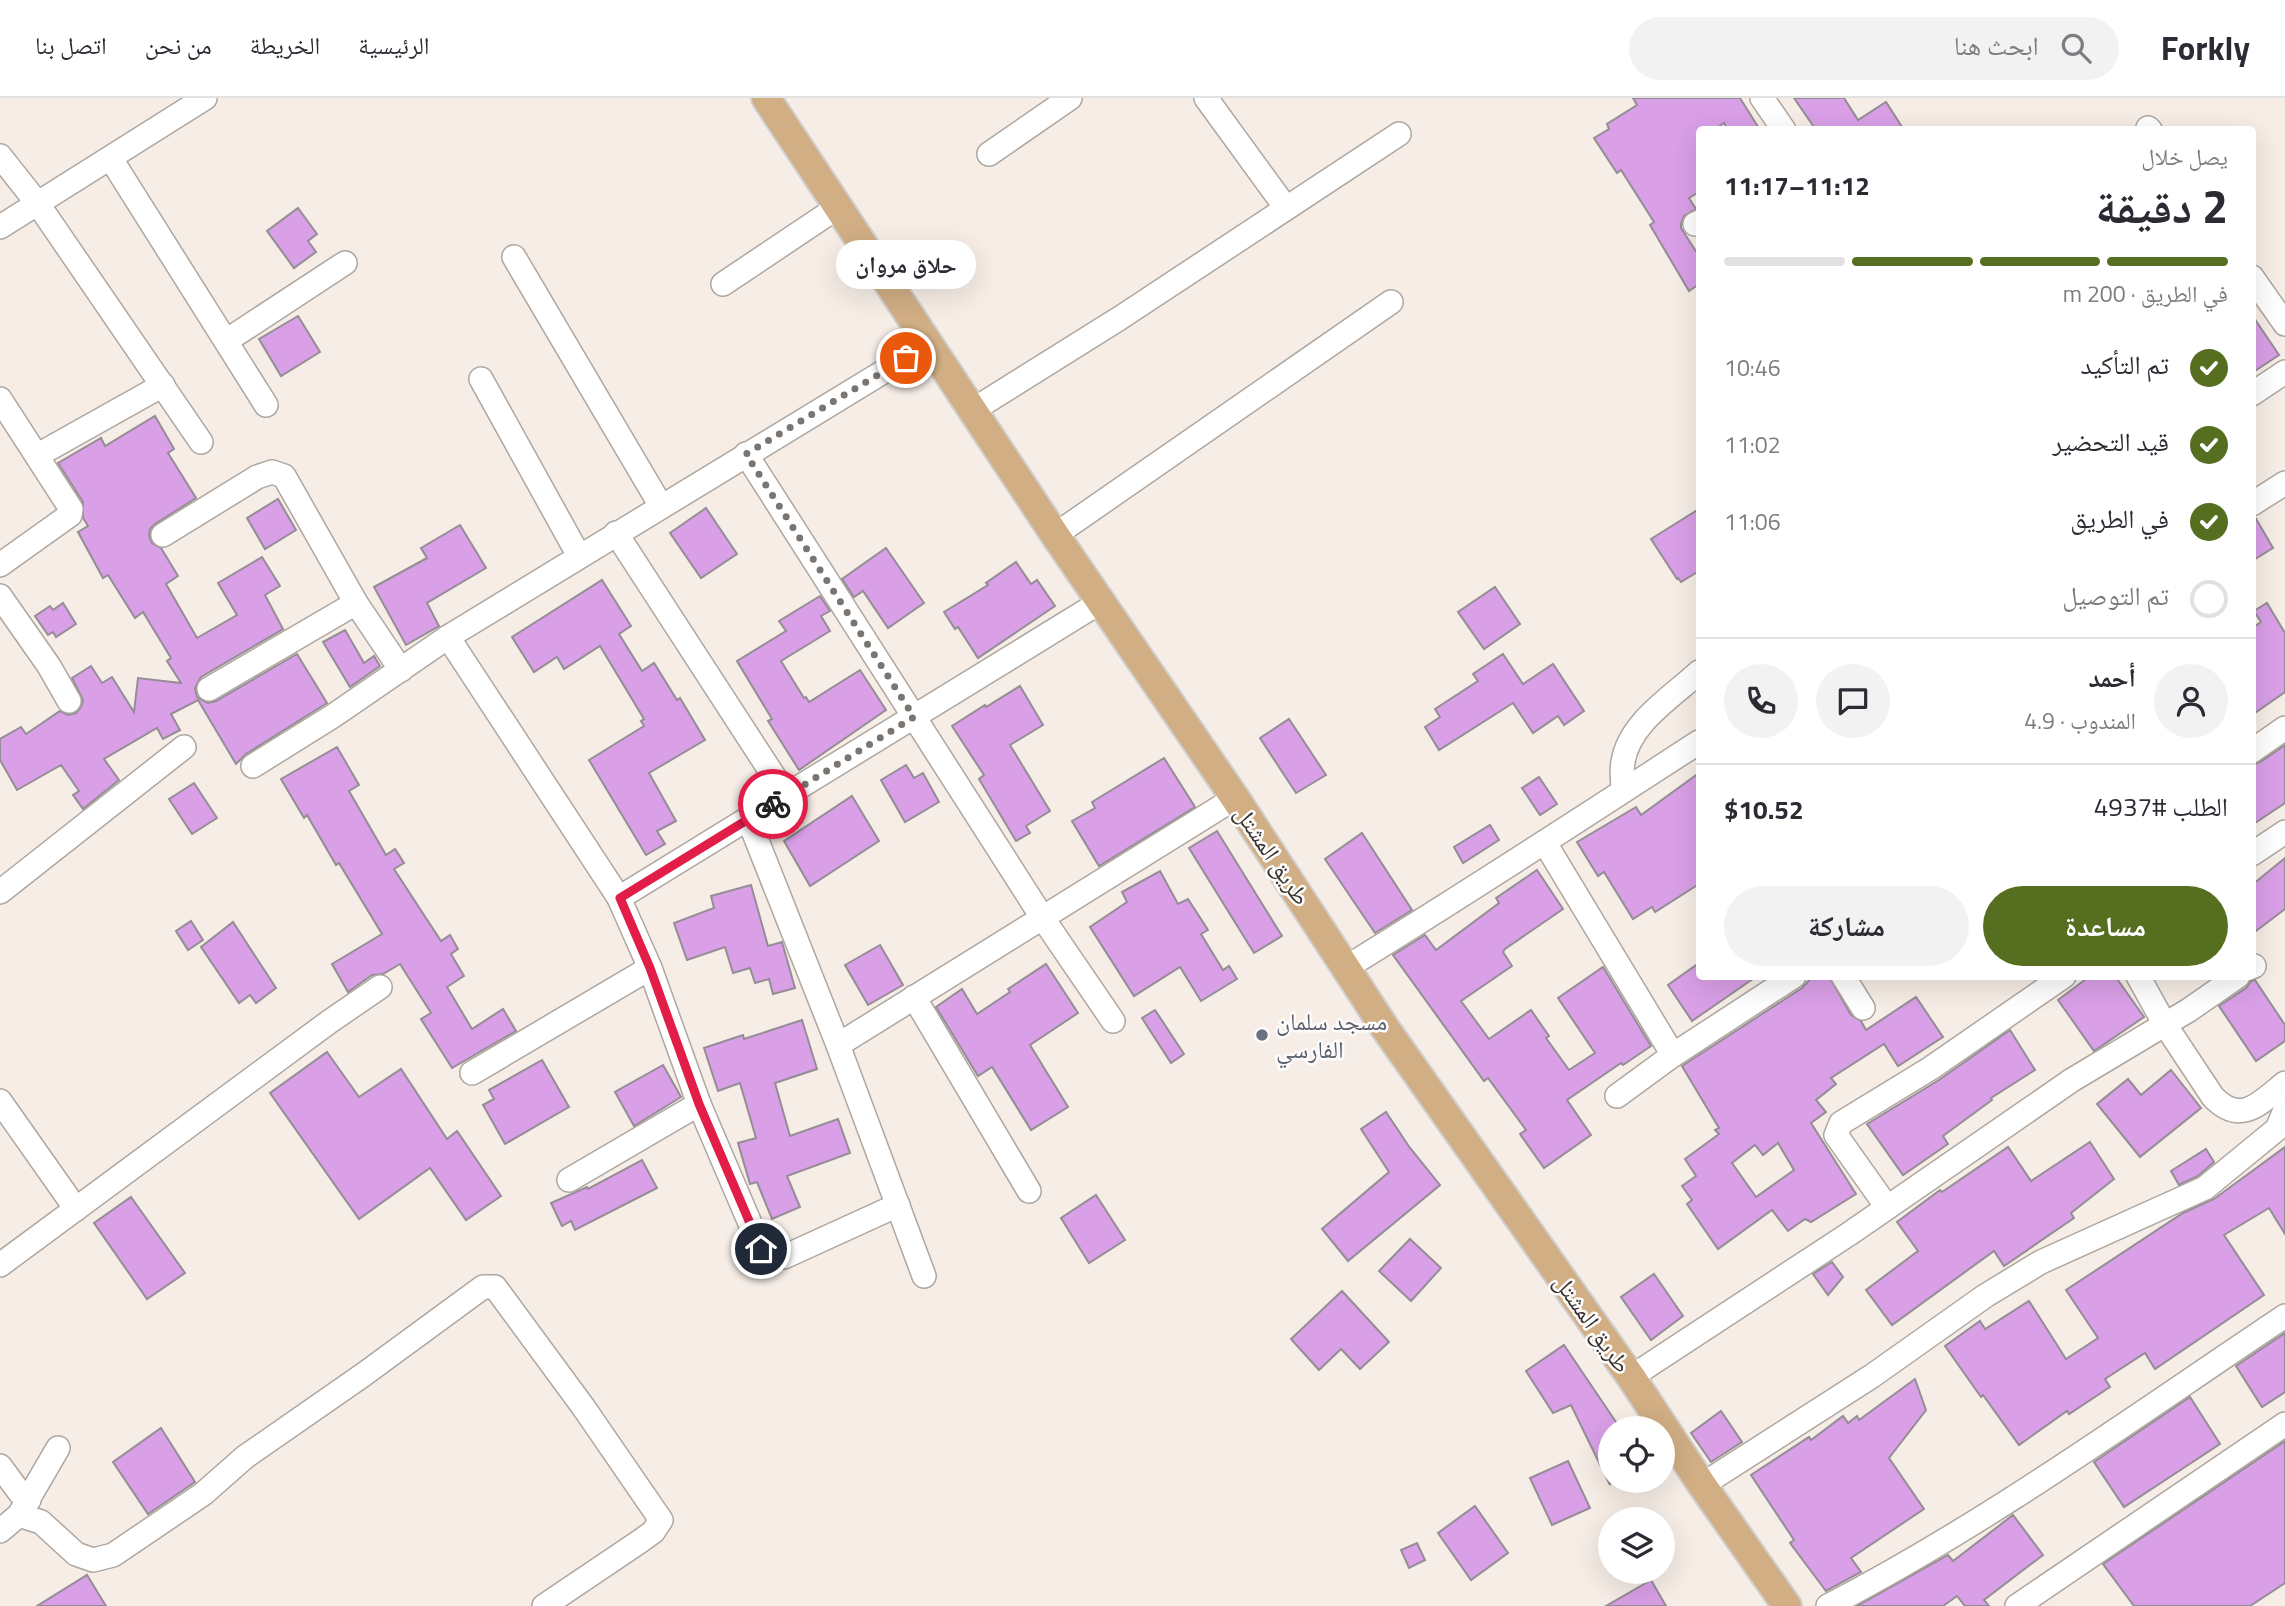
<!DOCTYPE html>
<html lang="ar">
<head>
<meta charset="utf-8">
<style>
	body { margin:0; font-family:"Titillium Web","Noto Naskh Arabic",sans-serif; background:#f2f2f3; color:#2b2b33; direction:rtl; height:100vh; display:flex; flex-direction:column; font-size:26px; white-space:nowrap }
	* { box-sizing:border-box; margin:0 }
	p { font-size:23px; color:#7c7c81 }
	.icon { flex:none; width:38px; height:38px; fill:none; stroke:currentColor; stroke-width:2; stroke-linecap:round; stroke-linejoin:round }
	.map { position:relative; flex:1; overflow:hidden; direction:ltr }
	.drawer { position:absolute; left:1696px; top:28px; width:560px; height:854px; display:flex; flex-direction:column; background:#fff; border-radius:7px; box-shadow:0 7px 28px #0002; direction:rtl }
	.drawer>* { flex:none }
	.tools { position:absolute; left:1598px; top:1318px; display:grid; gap:14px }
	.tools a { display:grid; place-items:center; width:77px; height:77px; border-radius:50%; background:#fff; box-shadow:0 7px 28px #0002; font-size:35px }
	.pin { position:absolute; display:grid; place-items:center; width:60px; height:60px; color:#fff; margin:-30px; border:4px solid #fff; border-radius:50%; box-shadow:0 2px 7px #0007 }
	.courier { position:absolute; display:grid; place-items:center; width:70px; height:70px; margin:-35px; border:5px solid #e11d48; border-radius:50%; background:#fff; color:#222; box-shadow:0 2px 9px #0007 }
	.bubble { position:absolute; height:49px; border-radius:24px; background:#fff; box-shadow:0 7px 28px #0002; font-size:23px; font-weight:700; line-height:49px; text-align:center; direction:rtl }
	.headline em { font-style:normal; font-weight:700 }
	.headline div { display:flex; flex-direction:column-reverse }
	.headline { display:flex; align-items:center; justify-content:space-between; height:119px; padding:0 28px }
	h1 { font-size:46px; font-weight:700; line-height:52px }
	.bar { display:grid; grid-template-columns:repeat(4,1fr); gap:10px 7px; align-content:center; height:84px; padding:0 28px }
	.bar i { height:9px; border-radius:5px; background:#e1e1e2 }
	.bar .active { background:#556e20 }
	.bar p { grid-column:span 4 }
	.line { display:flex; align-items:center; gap:18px; padding:0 28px; border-top:2px solid #e1e1e2 }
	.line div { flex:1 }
	.round { display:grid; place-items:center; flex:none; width:74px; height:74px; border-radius:37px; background:#f2f2f3 }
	ol { padding:0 28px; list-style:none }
	li { display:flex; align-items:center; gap:21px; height:77px }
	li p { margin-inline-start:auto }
	li .icon { padding:7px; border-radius:50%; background:#556e20; color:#fff; stroke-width:4 }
	li:last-child { color:#7c7c81 }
	li i { width:38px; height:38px; border:4px solid #e1e1e2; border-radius:50% }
	.primary-button { display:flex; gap:14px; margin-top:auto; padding:14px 28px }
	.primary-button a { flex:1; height:80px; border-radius:42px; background:#556e20; color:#fff; font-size:28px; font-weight:700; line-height:80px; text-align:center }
	.primary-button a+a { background:#f2f2f3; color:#2b2b33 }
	header { display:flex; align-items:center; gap:42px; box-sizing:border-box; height:98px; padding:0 35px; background:#fff; border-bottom:2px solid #e1e1e2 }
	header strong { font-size:33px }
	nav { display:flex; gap:38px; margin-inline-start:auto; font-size:24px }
	.search { width:490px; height:63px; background:#f2f2f3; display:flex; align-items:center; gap:18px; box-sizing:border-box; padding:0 24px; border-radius:38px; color:#7c7c81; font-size:26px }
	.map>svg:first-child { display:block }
	.building { fill:#d99fe7; stroke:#948d95; stroke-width:2; fill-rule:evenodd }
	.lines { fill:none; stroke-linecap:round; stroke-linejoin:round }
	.minor-casing { stroke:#aea69f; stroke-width:26 }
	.major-casing { stroke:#cfcece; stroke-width:32 }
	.minor { stroke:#fff; stroke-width:23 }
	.major { stroke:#d1ae84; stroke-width:28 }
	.done { stroke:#7a7570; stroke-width:7; stroke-dasharray:0 12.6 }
	.route { stroke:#e11d48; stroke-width:9 }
	.worship-dot { fill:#6b7280; stroke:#fefcfb; stroke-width:2.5 }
	.labels { text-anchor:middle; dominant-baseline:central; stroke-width:5; stroke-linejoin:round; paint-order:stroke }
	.street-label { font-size:24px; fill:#373431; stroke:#fefcfb }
	.worship-label { font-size:24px; fill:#5b616d; stroke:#fefcfb; text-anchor:start }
</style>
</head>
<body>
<header>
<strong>Forkly</strong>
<div class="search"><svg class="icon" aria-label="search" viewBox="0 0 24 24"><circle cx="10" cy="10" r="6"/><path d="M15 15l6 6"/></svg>ابحث هنا</div>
<nav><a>الرئيسية</a><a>الخريطة</a><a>من نحن</a><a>اتصل بنا</a></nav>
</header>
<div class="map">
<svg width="2285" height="1508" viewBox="0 0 2285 1508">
	<rect width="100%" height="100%" fill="#f6ede6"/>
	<g class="building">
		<polygon points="1633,0 1740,0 1760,32 1728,32 1724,25 1714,32 1699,32 1699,94 1689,100 1696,111 1684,118 1681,126 1681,130 1699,158 1699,186 1689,193 1650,127 1654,124 1621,72 1617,75 1594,40 1609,31 1607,26 1637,7"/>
		<polygon points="1794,0 1844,0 1858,22 1886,4 1904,32 1816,32"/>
		<polygon points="298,110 317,136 308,143 316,154 294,170 267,133"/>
		<polygon points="2252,217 2279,257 2252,275"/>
		<polygon points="298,218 320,254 281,278 259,241"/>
		<polygon points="155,318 174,351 168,355 196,400 155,426 150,431 149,438 152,445 161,450 178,478 166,486 197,540 237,517 218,485 262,459 280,488 265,497 283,531 201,579 195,590 197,599 208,605 216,603 297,556 327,605 246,656 236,666 198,602 171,616 180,632 163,641 157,630 104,661 119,682 83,711 73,697 79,693 61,667 17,692 0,662 0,641 21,629 26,636 60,613 68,617 76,615 81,609 83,602 72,580 91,568 102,585 112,579 134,614 138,580 181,585 167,563 171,560 143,514 135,520 108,477 103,480 78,434 88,428 83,420 83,404 58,365 101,340 105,348"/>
		<polygon points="278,401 296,432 265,451 247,420"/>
		<polygon points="706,410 737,456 701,480 670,435"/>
		<polygon points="1699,411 1699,473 1681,484 1678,480 1677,481 1651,441"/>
		<polygon points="2255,419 2273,450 2252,463 2252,420"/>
		<polygon points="460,427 486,470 427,505 439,528 406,547 374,489 427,460 421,450"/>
		<polygon points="886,450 924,505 888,530 863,493 854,499 842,481"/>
		<polygon points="1016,464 1031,486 1037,482 1055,508 978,560 958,529 955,531 944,514 988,487 986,485"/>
		<polygon points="602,482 631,528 619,536 642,573 654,565 677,602 680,600 705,642 649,675 676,723 657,733 665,746 646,757 589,662 644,628 641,623 644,621 600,548 564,571 557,559 534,574 512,539"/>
		<polygon points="1495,489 1520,526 1484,551 1458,514"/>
		<polygon points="820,498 830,513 821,518 830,533 781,563 804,600 806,599 809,604 860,572 886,612 799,672 768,623 772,621 737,563 786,533 779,523"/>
		<polygon points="63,505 76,526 56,539 53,534 48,537 35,518 50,508 53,512"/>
		<polygon points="2267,505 2285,535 2285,594 2252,617 2252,530 2261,524 2254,513"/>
		<polygon points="345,532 364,565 374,558 380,568 350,589 323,544"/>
		<polygon points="1503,556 1523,586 1553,566 1584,613 1564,627 1558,618 1533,635 1513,605 1439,652 1425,629 1440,619 1435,611 1478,583 1473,576"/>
		<polygon points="1020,588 1043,627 1010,647 1050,713 1026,728 1030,735 1016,743 979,681 984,677 952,628 985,607 986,609"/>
		<polygon points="1289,621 1326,677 1296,695 1260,640"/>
		<polygon points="2285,647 2285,705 2252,727 2252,667 2260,664"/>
		<polygon points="337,649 359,687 349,693 386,757 395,751 404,765 394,771 441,843 450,837 458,851 451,856 464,878 447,889 472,931 503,911 516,933 452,970 421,921 431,915 400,866 383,876 372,877 348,894 332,866 382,836 339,765 336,767 307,717 304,720 281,681"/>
		<polygon points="1164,660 1195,709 1099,768 1072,723 1095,710 1092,704"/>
		<polygon points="906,667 914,680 923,675 939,704 905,724 881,682"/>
		<polygon points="1699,675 1699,786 1655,814 1652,809 1633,821 1604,774 1598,778 1577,744 1636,709 1641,717"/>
		<polygon points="1539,679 1557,706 1540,717 1522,690"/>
		<polygon points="194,685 217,720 192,736 169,701"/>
		<polygon points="852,698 879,743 810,788 784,743"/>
		<polygon points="1490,727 1499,742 1463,765 1454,749"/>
		<polygon points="1217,733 1282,838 1254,855 1189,750"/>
		<polygon points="1362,735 1412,812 1375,835 1325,761"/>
		<polygon points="2285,760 2285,811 2252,836 2252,787"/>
		<polygon points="1537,772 1563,811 1505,851 1503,854 1512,868 1461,903 1489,941 1531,912 1549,938 1546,940 1569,972 1595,955 1558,900 1603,869 1651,948 1623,967 1621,965 1567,1002 1591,1037 1544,1070 1520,1036 1526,1032 1488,980 1484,983 1393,857 1425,837 1436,852 1499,805 1496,800"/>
		<polygon points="1160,773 1178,806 1188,801 1208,832 1201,836 1223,872 1229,868 1237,881 1201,903 1180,869 1134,898 1090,829 1127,804 1122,794"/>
		<polygon points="751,787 768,848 782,844 795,890 773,896 769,881 755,885 750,870 733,875 725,849 687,862 674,825 714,810 711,798"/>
		<polygon points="191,823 203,842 188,852 176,833"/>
		<polygon points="233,824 276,890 256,905 250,897 239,905 201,849"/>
		<polygon points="880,847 903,887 868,907 845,867"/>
		<polygon points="1699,865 1699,878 1757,878 1692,923 1668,887"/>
		<polygon points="1046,866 1078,915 1030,947 1068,1009 1031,1032 992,969 978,978 936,909 962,891 977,916 1010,894 1008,891"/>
		<path d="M1813,878H1829L1851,917L1861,923L1866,932L1916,899L1943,939L1898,968L1884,946L1831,980L1836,986L1816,1002L1826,1014L1811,1025L1856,1096L1811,1124L1805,1121L1788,1133L1772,1112L1718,1151L1687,1106L1692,1102L1682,1088L1696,1078L1685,1061L1719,1036L1715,1032L1719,1030L1682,968L1802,890ZM1778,1045L1794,1072L1756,1099L1732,1065L1755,1047L1763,1057Z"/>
		<polygon points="2090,878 2115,878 2144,919 2094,953 2058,902"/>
		<polygon points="2255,882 2285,927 2285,943 2256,963 2219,908 2246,890 2251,883"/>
		<polygon points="1155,912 1184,956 1171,965 1142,920"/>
		<polygon points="802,922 817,971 775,985 790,1038 838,1021 850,1055 787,1078 800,1109 772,1121 757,1084 750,1086 738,1045 756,1040 740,985 718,993 704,950 743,937 744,941"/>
		<polygon points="2010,932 2035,972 1991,1000 1992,1002 1943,1038 1948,1046 1903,1077 1867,1026 1939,982"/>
		<polygon points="327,954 359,999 401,971 447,1041 457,1033 501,1098 466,1122 430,1070 359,1121 270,995"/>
		<polygon points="542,962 569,1009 505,1046 483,1007 494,1001 489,992"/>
		<polygon points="663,967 681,999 634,1028 615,994"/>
		<polygon points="2171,972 2201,1010 2140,1059 2097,1006 2128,981 2141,997"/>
		<polygon points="1386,1014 1410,1050 1440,1087 1348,1163 1322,1131 1389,1074 1361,1031"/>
		<polygon points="2090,1044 2114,1081 2071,1115 2074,1120 2004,1168 1994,1153 1892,1227 1866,1192 1918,1153 1897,1124 1940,1092 1942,1094 2008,1049 2031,1083"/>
		<polygon points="2285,1049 2285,1136 2269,1110 2224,1137 2264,1197 2155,1271 2145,1255 2105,1281 2110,1289 2069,1316 2067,1313 2019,1347 1983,1297 1981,1299 1945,1248 1980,1223 1985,1231 2029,1203 2066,1261 2098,1240 2066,1192 2183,1115 2214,1101"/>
		<polygon points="2206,1051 2214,1064 2198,1078 2179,1087 2171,1073"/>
		<polygon points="642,1062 657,1090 575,1132 571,1123 562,1128 551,1105 587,1089 588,1091"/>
		<polygon points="1096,1097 1125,1142 1089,1165 1061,1120"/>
		<polygon points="131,1099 185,1175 147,1201 94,1125"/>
		<polygon points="1410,1141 1441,1170 1411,1203 1379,1173"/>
		<polygon points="1832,1164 1843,1179 1828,1197 1813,1176"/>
		<polygon points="1654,1176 1683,1218 1651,1242 1621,1199"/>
		<polygon points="1342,1193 1389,1244 1360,1271 1341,1251 1319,1272 1291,1241"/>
		<polygon points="2285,1235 2285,1294 2262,1309 2236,1268"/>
		<polygon points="1564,1247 1620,1330 1610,1330 1610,1387 1571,1307 1553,1315 1526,1273"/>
		<polygon points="1915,1281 1926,1312 1889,1360 1924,1411 1851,1460 1861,1474 1826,1493 1790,1445 1794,1442 1751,1377 1809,1339 1811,1342 1843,1318 1848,1325 1857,1318 1859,1322"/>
		<polygon points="2190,1299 2220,1346 2124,1409 2094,1364"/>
		<polygon points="1721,1313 1742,1344 1711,1364 1691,1335"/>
		<polygon points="161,1330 195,1384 148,1416 113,1364"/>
		<polygon points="2285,1343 2285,1485 2250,1508 2134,1508 2103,1466"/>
		<polygon points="1568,1363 1590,1410 1552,1427 1530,1380"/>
		<polygon points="1475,1408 1508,1455 1471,1482 1438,1435"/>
		<polygon points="2013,1417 2043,1457 1984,1502 1989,1508 1965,1508 1957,1498 1943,1508 1857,1508 1948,1457 1953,1463"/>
		<polygon points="1417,1445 1425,1462 1409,1470 1401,1452"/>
		<polygon points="87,1477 106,1508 37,1508"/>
		<polygon points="1651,1482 1666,1508 1606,1508"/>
	</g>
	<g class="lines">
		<g class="minor-casing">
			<g id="minor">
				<polyline points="1206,0 1286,110"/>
				<polyline points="1762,0 1784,32"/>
				<polyline points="2148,30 2150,32"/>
				<polyline points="989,56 1070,0"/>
				<polyline points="0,58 38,106 201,344"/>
				<polyline points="111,61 266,307"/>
				<polyline points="1695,126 1699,124"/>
				<polyline points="0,129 205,0"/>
				<polyline points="514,159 661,408"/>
				<polyline points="2252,179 2285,226"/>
				<polyline points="723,186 838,109"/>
				<polyline points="226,243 345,165"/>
				<polyline points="481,281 579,458"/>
				<polyline points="2252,296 2285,274"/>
				<polyline points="0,301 71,411 70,417 0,467"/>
				<polyline points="973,312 1120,220 1399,36"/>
				<polyline points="746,356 1042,819 1113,923"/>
				<polyline points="38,357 163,287"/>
				<polyline points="2252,406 2285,385"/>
				<polyline points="616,435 786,697"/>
				<polyline points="163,437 257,379 272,374 284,378 356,505 401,572"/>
				<polyline points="1055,437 1391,204"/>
				<polyline points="0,498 49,568 69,603"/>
				<polyline points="448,539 619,800 650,870 699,1006 761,1151 771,1158 784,1159 898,1107"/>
				<polyline points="209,591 356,505"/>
				<polyline points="2252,653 2285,630"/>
				<polyline points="253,668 333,618 448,539 929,246"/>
				<path d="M1623,692C1623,683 1621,673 1623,664C1629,625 1672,599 1699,574"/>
				<polyline points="748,720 838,947 924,1178"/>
				<polyline points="1545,745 1673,957 1617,998"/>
				<polyline points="2252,756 2285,734"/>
				<polyline points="0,794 184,649"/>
				<polyline points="619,800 1102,503"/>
				<path d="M1347,869C1466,796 1582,720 1699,644"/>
				<polyline points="2252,869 2254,868"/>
				<polyline points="1843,878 1863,910"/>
				<path d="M2138,878L2164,925L2213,999C2241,1028 2260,1005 2285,985"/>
				<polyline points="914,899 1029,1093"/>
				<polyline points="838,947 1235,700"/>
				<polyline points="1673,957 1794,878"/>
				<polyline points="472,975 650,870"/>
				<polyline points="0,1003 76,1111"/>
				<polyline points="569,1082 699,1006"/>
				<polyline points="1887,1109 1836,1037 1841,1025 1931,970 2064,878"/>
				<polyline points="0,1167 329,924 380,889"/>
				<polyline points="1631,1279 1849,1136 2072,982 2189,912 2238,878"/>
				<polyline points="0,1368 20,1395 29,1402"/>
				<polyline points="1702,1387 1872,1278 1985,1198 2041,1164 2205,1090 2277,1031 2285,1012"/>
				<polyline points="19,1417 58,1350"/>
				<polyline points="0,1433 19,1417 41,1424 76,1456 93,1462 113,1457 203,1396 245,1359 363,1277 483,1189 495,1189 584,1310 661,1422 653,1434 639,1444 544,1508"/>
				<path d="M1828,1508C1988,1425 2135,1318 2285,1218"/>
				<polyline points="2017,1508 2285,1326"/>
			</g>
		</g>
		<g class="major-casing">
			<polyline id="major" points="766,0 1055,437 1235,700 1385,930 1631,1279 1702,1387 1787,1508"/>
		</g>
		<use href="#minor" class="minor"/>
		<use href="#major" class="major"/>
	</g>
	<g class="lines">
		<polyline class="done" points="773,706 914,619 746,356 906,260"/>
		<polyline class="route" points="761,1151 699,1006 650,870 620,800 773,706"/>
	</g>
	<circle class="worship-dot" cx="1262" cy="937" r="7"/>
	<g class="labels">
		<g class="street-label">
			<text transform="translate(1273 757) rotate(56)">طريق المشتل</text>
			<text transform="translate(1593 1225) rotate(55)">طريق المشتل</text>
		</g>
		<g class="worship-label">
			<text x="1276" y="923">مسجد سلمان<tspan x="1276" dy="28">الفارسي</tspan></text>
		</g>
	</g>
</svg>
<div class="tools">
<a><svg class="icon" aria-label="locate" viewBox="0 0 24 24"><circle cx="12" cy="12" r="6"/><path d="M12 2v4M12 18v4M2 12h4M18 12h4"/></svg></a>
<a><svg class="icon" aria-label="layers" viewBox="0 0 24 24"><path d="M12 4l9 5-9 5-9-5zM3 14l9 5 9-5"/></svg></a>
</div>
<div class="pin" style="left:906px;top:260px;background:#ea580c"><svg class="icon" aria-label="bag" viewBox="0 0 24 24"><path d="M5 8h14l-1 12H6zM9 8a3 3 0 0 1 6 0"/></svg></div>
<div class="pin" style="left:761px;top:1151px;background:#1f2937"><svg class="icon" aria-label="home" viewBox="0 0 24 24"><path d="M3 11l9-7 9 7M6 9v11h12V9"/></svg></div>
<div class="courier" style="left:773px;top:706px"><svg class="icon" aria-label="bike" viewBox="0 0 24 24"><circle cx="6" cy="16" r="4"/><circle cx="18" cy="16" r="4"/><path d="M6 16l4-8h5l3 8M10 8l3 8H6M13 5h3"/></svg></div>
<div class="bubble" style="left:836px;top:142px;width:140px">حلاق مروان</div>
<section class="drawer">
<div class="headline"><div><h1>2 دقيقة</h1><p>يصل خلال</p></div><em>11:12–11:17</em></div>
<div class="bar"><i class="active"></i><i class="active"></i><i class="active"></i><i></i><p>في الطريق · 200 m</p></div>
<ol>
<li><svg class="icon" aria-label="check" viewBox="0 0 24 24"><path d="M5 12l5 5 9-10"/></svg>تم التأكيد<p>10:46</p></li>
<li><svg class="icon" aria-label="check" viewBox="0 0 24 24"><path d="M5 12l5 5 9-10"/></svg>قيد التحضير<p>11:02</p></li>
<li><svg class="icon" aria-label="check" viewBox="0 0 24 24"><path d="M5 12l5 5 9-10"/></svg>في الطريق<p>11:06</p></li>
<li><i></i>تم التوصيل</li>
</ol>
<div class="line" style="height:126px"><a class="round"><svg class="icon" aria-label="person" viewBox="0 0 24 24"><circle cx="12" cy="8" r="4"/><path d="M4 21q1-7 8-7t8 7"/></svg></a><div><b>أحمد</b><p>المندوب · 4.9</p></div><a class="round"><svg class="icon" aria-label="chat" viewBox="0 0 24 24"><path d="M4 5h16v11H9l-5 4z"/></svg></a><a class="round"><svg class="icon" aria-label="phone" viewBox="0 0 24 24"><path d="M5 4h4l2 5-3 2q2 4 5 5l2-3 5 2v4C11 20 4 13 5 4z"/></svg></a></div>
<div class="line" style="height:91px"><div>الطلب #4937</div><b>$10.52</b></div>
<div class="primary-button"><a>مساعدة</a><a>مشاركة</a></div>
</section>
</div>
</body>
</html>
